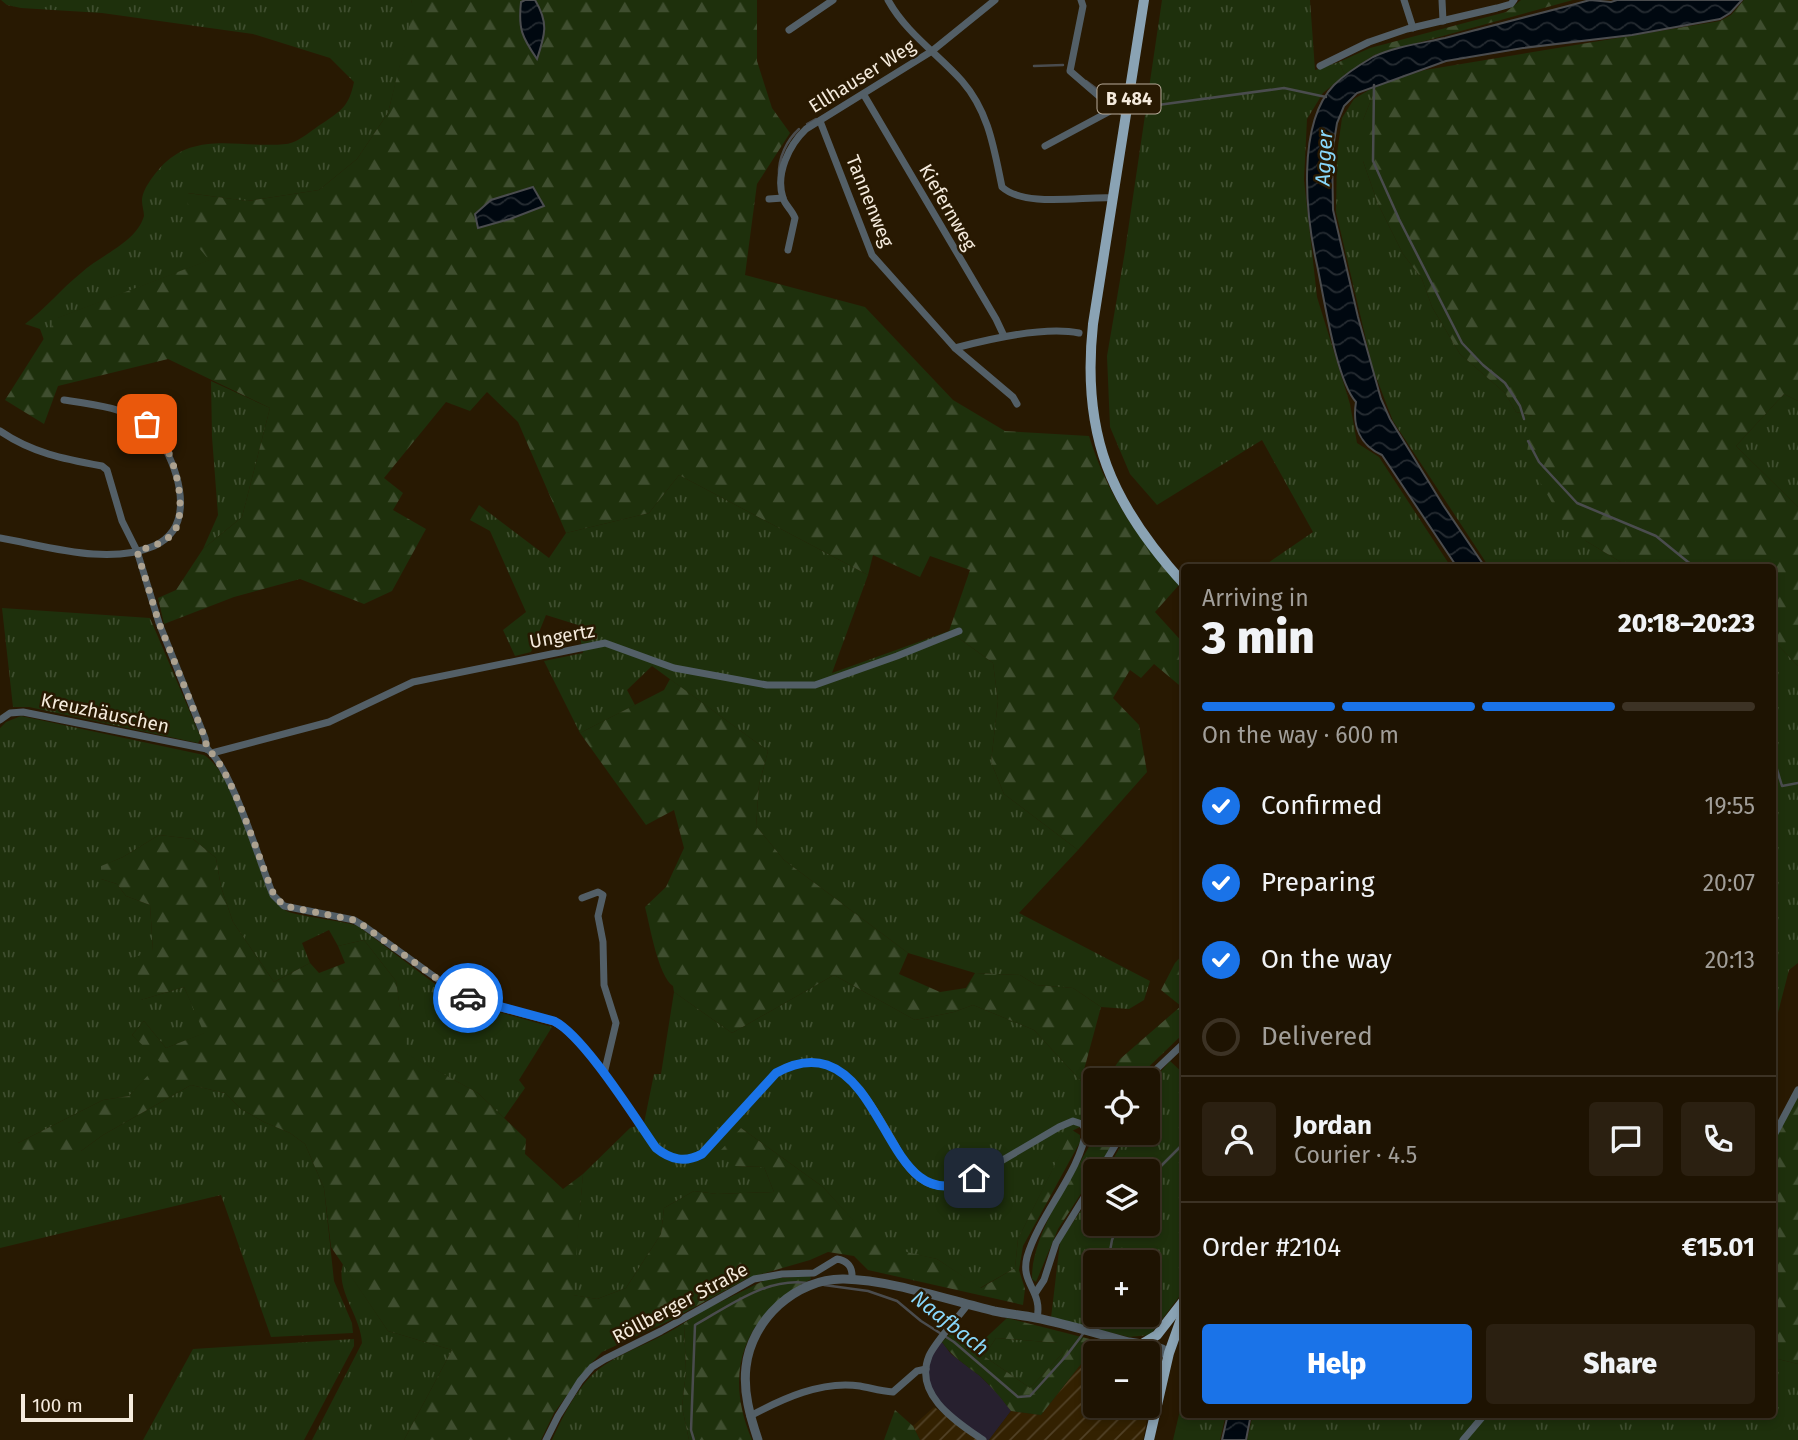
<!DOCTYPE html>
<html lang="en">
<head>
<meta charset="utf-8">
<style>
	body { margin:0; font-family:"Fira Sans",sans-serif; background:#2b2011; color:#f1f3f6; height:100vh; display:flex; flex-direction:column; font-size:26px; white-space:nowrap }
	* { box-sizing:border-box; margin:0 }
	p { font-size:23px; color:#a19e99 }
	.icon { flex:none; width:38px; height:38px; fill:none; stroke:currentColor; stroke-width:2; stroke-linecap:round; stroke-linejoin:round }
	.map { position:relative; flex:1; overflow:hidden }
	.details { position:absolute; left:1181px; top:564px; width:595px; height:854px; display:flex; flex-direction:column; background:#1e1302; border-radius:7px; box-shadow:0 4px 10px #0003,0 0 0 2px #3c3224 }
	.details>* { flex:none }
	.tools { position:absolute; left:1083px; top:1068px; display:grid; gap:14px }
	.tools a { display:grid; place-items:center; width:77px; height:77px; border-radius:7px; background:#1e1302; box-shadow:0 4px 10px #0003,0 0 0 2px #3c3224; font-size:35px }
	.scale { position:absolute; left:21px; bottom:18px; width:112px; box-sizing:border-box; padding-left:7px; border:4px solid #f5ebdd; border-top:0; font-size:19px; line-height:24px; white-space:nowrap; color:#f5ebdd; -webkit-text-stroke:5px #281902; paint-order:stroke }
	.pin { position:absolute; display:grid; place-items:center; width:60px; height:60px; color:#fff; margin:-30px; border-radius:14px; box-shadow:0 4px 10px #0006 }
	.courier { position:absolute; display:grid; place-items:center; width:70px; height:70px; margin:-35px; border:5px solid #1a73e8; border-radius:50%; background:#fff; color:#222; box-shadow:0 2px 9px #0007 }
	.overview em { font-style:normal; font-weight:800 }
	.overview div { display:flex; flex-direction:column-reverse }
	.overview { display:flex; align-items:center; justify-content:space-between; height:119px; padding:0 21px }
	h1 { font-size:46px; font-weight:800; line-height:52px }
	.bar { display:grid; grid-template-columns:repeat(4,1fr); gap:10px 7px; align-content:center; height:84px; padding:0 21px }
	.bar i { height:9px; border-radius:5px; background:#3c3224 }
	.bar .active { background:#1a73e8 }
	.bar p { grid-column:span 4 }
	.line { display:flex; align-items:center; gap:18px; padding:0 21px; border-top:2px solid #3c3224 }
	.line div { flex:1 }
	.round { display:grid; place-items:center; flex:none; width:74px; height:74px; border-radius:7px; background:#2b2011 }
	ol { padding:0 21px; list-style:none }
	li { display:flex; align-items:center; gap:21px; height:77px }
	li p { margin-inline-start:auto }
	li .icon { padding:7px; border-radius:50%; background:#1a73e8; color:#fff; stroke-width:4 }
	li:last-child { color:#a19e99 }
	li i { width:38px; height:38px; border:4px solid #3c3224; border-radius:50% }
	.cta { display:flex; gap:14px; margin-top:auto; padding:14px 21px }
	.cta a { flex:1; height:80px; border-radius:7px; background:#1a73e8; color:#fff; font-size:28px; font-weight:800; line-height:80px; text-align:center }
	.cta a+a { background:#2b2011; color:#f1f3f6 }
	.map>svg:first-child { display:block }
	.commercial { fill:#27202f }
	.industrial { fill:url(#industrial-furrows) }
	.grass { fill:url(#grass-tufts); fill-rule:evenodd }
	.forest { fill:url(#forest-firs); fill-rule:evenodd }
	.water { fill:url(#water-waves); stroke:#4a4c4e; stroke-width:2 }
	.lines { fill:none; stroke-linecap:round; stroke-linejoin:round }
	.stream { stroke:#4a4c4e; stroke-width:2.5 }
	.minor { stroke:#535f67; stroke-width:7 }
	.tertiary { stroke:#535f67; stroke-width:9 }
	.primary { stroke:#8aa3b4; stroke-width:10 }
	.done { stroke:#ada290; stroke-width:7; stroke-dasharray:0 12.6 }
	.route { stroke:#1a73e8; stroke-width:9 }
	.labels { text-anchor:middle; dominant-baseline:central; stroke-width:5; stroke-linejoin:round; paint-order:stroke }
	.shield { fill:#281902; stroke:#b8ac9b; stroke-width:2 }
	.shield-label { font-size:18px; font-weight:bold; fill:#f5ebdd }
	.street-label { font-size:19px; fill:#f5ebdd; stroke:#281902 }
	.water-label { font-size:21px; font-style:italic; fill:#88d7fb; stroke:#281902 }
</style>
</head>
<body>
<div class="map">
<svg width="1798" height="1440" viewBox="0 0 1798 1440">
	<defs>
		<pattern id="industrial-furrows" width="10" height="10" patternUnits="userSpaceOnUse" patternTransform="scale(1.75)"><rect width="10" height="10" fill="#332101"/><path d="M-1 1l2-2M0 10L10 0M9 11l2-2" fill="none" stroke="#514126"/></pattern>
		<pattern id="grass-tufts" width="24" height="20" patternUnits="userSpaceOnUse" patternTransform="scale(1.75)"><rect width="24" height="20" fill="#1e300c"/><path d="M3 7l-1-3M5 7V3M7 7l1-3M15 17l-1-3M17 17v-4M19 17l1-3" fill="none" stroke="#3f4e2f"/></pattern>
		<pattern id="forest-firs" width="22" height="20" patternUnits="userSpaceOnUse" patternTransform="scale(1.75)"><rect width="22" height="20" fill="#1e300c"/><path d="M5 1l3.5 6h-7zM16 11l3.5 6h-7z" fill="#3f4e2f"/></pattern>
		<pattern id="water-waves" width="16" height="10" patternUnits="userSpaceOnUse" patternTransform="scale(1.75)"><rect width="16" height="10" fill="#000810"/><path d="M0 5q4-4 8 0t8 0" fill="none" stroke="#262c32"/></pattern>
	</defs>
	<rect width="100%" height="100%" fill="#281902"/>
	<polygon class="commercial" points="942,1342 951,1354 980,1376 999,1395 1011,1411 989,1440 983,1440 937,1403 928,1381 930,1355"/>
	<g class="industrial">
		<polygon points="1085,1359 1095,1367 1096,1405 1145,1405 1149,1408 1143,1440 989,1440 1011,1411 1041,1415"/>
		<polygon points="934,1407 982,1440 920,1440 913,1426"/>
	</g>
	<g class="grass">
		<path d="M1,0H411L414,10L388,113L357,159L319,190L247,201L188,193L210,260L58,318L44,340L40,329L25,324C45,309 61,289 81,273C100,255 136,243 144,216C144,211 142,206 142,201C142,190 153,176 160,168C195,129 241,149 286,144C298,143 313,129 323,123C342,110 349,106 354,82L330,58L253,34L102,13L21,8L7,5Z"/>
		<polygon points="1162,0 1310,0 1315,70 1339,62 1345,75 1323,93 1307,119 1304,180 1317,297 1350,404 1357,443 1379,457 1451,567 1262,567 1313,532 1262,440 1157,505 1130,474 1110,427 1107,356 1125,251"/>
		<polygon points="1377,85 1363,120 1363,161 1378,204 1403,254 1422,279 1432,307 1460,354 1505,393 1516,412 1533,416 1586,541 1629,567 1489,567 1393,421 1373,369 1336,212 1337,153 1342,118 1354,99"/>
		<polygon points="211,381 270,408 242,517 203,549 218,515 212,437"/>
		<polygon points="1784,394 1798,401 1798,507 1736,446"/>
		<polygon points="679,475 868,575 832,673 949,631 993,663 998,701 991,762 1004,794 1078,850 1019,913 1150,981 1144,1000 1129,1009 1101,1007 1073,988 1036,985 1020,975 975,973 908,953 784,860 756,826 759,785 768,751 652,666 627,690 635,705 580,733 544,661 583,653 578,625 546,615 531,652 515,656 503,630 526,612 490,531 470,520 479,505 549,558 566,533 649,513"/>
		<polygon points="2,608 150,618 201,738 198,743 29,707 13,707"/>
		<polygon points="1773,640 1798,666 1798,963 1789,970 1773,1032"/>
		<path d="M21,716L204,755C231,772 249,838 260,869C266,884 271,900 285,910C290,915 343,921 358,926L439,987L470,1004L552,1027L519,1080L525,1088L504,1118L478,1093L406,1054L396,981L364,940L338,946L329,930L302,943L310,963L274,982L233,922L221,887L216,858L193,839L159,835L123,857L102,866L101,879L117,884L126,896L150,905L153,951L141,1000L184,987L205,1033L166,1048L144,1021L132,1035L161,1062L129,1096L103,1100L18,1143L81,1151L103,1135L191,1085L225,1093L241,1109L264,1122L290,1133L305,1144L324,1188L334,1281L352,1323L353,1333L271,1337L221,1195L0,1248V728L6,722Z"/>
		<polygon points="834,975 915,1020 954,1012 973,1005 1034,1030 1081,1081 1088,1103 1090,1122 1072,1131 1018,1239 1015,1268 980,1288 937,1259 876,1246 823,1187 741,1128 735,1166 764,1167 774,1192 717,1194 694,1191 664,1208 661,1234 626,1288 597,1299 572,1295 583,1174 630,1128 644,1123 654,1074 661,1074 674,992 732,1033"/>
		<path d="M1170,1061L1185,1075V1289L1150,1335L1129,1337L1051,1318L1060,1242L1095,1189L1096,1223H1148V1171H1106L1129,1132H1148V1086ZM1096,1262H1148V1314H1096Z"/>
		<path d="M343,1264L388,1331L452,1350L404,1440H312L362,1343C361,1316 335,1290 343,1264Z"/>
		<path d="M684,1323L686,1372L682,1407L689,1440H552C564,1414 580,1380 606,1364C631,1348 659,1340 684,1323Z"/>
		<polygon points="996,1338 1059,1343 1063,1353 1030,1388 984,1356"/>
		<polygon points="354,1339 354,1346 304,1440 143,1440 193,1349"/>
		<polygon points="1773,1347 1778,1359 1798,1364 1798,1440 1247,1440 1253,1414 1773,1414"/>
		<polygon points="1185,1389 1185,1414 1226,1414 1220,1440 1173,1440"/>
	</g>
	<g class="forest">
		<path d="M411,0H525L521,2L537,59C545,37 548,21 535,0H757V61L772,108L790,133L757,184L745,275L865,307L953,400L1005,431L1089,436C1108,497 1138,538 1179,585L1155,612L1185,645V690L1154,664L1141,678L1130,670L1113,698L1139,725L1147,772L1078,850L1004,794L991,762L998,701L993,663L949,631L970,570L930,556L920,577L873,555L868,575L679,475L649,513L566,533L518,422L487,392L470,411L446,402L384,478L403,493L393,510L426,529L392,591L364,604L300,579L234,597L164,624L158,598L176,590L203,549L242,517L270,408L168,359L58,386L44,424L5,400L57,318L209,260L190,237L187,193L248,201L319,190L357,159L388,113L413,10Z"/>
		<polygon points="1521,0 1573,0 1374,55 1345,75 1339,62 1370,48 1506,12"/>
		<polygon points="1744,0 1798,0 1798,401 1784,394 1736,446 1798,507 1798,666 1773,640 1773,567 1680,567 1674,564 1671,567 1629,567 1586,541 1562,520 1526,458 1533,416 1516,412 1505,393 1460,354 1432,307 1422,279 1403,254 1378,204 1363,161 1363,120 1377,85 1425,70 1720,21 1731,15"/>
		<path d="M670,679L768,751L759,785L756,826L784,860L908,953L899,974L940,992L966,988L975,973L1020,975L1036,985L1073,988L1101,1007L1081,1081L1034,1030L973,1005L954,1012L915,1020L834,975L732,1033L674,992L673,986C658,976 650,926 645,907L666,887L684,848L674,810L646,825L580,733L664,690Z"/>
		<polygon points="159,835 193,839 216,858 221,887 233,922 274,982 310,963 319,973 345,963 338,946 364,940 396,981 407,1054 478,1093 526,1139 525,1154 563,1189 583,1174 573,1295 597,1299 626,1288 661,1234 664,1208 694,1191 717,1194 774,1192 764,1167 735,1166 721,1150 741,1128 823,1187 876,1245 937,1259 981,1288 1015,1268 1018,1239 1072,1130 1080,1135 1080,1142 1023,1246 1019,1270 1025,1289 1023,1305 868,1270 854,1256 828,1252 810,1260 748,1278 669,1321 602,1352 587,1368 554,1413 541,1440 404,1440 452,1350 388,1331 331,1247 324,1188 305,1144 290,1133 264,1122 241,1109 225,1093 191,1085 103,1135 81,1151 18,1155 18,1143 103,1100 129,1096 160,1062 132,1035 144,1021 166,1048 204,1033 184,987 141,1000 135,957 153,951 150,905 126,896 117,884 101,879 101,866 123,857"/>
		<polygon points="1185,952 1185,1032 1135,1080 1106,1080 1120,1059 1181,1006 1161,990 1175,963"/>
		<polygon points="1798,1089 1798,1364 1778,1359 1773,1347 1773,1130"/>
		<path d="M1095,1128L1096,1132H1114L1112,1146L1058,1229L1036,1282L1032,1279C1031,1236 1070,1181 1091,1143Z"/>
		<path d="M810,1276L811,1279C745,1314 722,1370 752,1440H689L682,1407L686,1372L684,1323L706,1309L767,1279Z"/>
		<path d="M1007,1318L1129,1349L1096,1353L1095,1357L1085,1359L1041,1415L1011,1411C1001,1398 992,1387 980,1376C966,1365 952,1357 942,1342L953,1331L977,1346ZM996,1338L1058,1343L1063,1353L1030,1388L984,1356Z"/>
		<polygon points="895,1410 913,1426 920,1440 884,1440"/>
	</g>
	<g class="water">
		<path d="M525,0H535C549,23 545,35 537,59C522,37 518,29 521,2Z"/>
		<path d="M1590,0L1611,2L1617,0H1742L1730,13L1720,19L1632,35L1523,48L1446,61L1357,93L1344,106L1337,123L1332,154L1333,210L1358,317L1381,399L1390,419L1443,505L1485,567H1457L1382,455C1360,445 1352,426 1356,402C1336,380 1324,297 1317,265C1306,216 1296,124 1334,85C1344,75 1361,64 1373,57C1394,47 1422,43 1445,38C1494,25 1542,13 1590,0Z"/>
		<polygon points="533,187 544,206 510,219 478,228 475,214 491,200"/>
		<polygon points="1228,1414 1251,1414 1246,1440 1222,1440"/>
	</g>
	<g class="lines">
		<g class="stream">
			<polyline points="1034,66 1063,65"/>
			<polyline points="1086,81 1117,104"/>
			<polyline points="1374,85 1373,161 1399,219 1462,343 1483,365 1505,383 1520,406 1524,419"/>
			<polyline points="1143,107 1284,88 1326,97"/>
			<polyline points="807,124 816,119"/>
			<path d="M779,175C778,158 787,140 799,129"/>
			<polyline points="1528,441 1539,462 1577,503 1656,536 1688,562 1697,567"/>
			<polyline points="1773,647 1775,650 1773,669"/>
			<polyline points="1773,756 1782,786 1798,783"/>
			<polyline points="1148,1179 1185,1142"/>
			<polyline points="1108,1262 1112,1240 1119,1223"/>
			<polyline points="824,1285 868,1291 897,1301 921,1321 954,1342 1018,1397 1030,1396 1067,1355 1098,1314"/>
			<path d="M694,1440L691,1430L695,1325C729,1306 767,1277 807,1283"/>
		</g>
		<g class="minor">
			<path d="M888,0C906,33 938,54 962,81C989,112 994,149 1002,187C1025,208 1084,196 1113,198"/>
			<polyline points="1081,0 1083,6 1070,71 1114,109 1127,113"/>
			<polyline points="1404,0 1413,28"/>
			<polyline points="1442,0 1443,21"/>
			<polyline points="789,30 833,0"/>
			<polyline points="1320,66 1369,42 1407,29 1497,8 1511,4 1514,0"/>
			<polyline points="864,95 996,319 1004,336"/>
			<path d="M820,121L872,255L955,348C989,339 1045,326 1079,333"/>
			<polyline points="1045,146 1114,109"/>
			<polyline points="769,199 783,198"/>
			<path d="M788,250L795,218C792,210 785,205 783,198C775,174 789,145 806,129L932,51L995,0"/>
			<polyline points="955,348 1013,397 1017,404"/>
			<path d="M0,431C32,453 64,459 102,466L107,470L122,521L137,551L159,623L205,738L207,749"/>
			<path d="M0,538C47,546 108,566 154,546C194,528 181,479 165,448C161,440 157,431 150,426C127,408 92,404 64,400"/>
			<polyline points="0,720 10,713 23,712 207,749"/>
			<path d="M207,749C231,766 260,863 273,895L284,906L354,920L364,926L457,993L474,1001L554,1022C584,1036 635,1118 656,1148C671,1160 685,1163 702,1154L776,1073C835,1038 867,1096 893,1141C901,1155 907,1170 921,1179C934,1188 948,1188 962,1184L1059,1127L1073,1121L1082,1124L1086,1130C1081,1171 1039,1215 1027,1257C1020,1284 1043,1291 1037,1318"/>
			<polyline points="212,753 329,722 413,682 605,643 674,668 767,685 815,685 897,656 959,631"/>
			<polyline points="582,898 598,892 603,895 598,916 603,942 604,985 616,1023 604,1074"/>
			<polyline points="1145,1080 1185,1042"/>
			<polyline points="1773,1137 1798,1090"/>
			<polyline points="1100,1171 1123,1132"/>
			<polyline points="1036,1292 1044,1280 1056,1243 1096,1178"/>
			<path d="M968,1304C958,1318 935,1342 929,1356C913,1395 957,1422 983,1440"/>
			<path d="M750,1416C782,1399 822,1380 860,1386C871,1388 881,1391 893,1392L917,1371L926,1369"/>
			<path d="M546,1440L558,1416L580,1381L592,1367L605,1359L661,1331L754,1279L782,1274L814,1273L837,1259C849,1261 853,1268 852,1280"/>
			<polyline points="1463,1440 1485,1414"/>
		</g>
		<g class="tertiary">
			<polyline points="1135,1345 1147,1353 1169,1353"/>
			<path d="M758,1440C750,1416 743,1392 746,1367C751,1320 796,1278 844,1279C891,1280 948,1300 994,1311C1008,1314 1022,1315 1036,1318C1067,1324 1098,1334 1129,1342C1144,1345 1156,1344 1169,1353"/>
		</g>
		<g class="primary">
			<path d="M1144,0L1093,324C1081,435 1111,504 1185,585"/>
			<polyline points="1142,1344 1157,1335 1185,1299"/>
			<polyline points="1149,1440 1169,1353 1185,1308"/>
		</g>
	</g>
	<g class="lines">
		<path class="done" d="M147,424C172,438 189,505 175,530C167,543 150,547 137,551L159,623L205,738L207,749C231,766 260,863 274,895L284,906L354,920L364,926L457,993L468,998"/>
		<path class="route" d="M468,998L554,1021C584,1036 635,1118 656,1148C671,1160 685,1163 702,1154L776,1073C792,1064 809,1059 827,1065C890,1087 894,1220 974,1178"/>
	</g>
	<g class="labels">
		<rect class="shield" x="1097.5" y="84.5" width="63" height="29" rx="5"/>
		<g class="shield-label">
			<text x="1129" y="99">B 484</text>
		</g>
		<g class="street-label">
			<text transform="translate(862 76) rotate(-32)">Ellhauser Weg</text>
			<text transform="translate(870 201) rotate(68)">Tannenweg</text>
			<text transform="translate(948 207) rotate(60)">Kiefernweg</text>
			<text transform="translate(562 636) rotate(-10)">Ungertz</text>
			<text transform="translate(105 713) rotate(12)">Kreuzhäuschen</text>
			<text transform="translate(680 1303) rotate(-28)">Röllberger Straße</text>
		</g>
		<g class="water-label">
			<text transform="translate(1324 158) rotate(-87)">Agger</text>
			<text transform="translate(950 1323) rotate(38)">Naafbach</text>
		</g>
	</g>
</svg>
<div class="tools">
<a><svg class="icon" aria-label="locate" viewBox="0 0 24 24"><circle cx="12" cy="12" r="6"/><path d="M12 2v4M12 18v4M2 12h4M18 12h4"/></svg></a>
<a><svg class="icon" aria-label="layers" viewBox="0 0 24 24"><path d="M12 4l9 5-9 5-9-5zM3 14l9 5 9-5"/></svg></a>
<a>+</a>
<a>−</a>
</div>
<div class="scale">100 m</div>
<div class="pin" style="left:147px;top:424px;background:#ea580c"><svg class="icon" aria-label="bag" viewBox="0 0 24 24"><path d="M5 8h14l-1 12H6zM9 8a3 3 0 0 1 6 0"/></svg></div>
<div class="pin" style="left:974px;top:1178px;background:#1f2937"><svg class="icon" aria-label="home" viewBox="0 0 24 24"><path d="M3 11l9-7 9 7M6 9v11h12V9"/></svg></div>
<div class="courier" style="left:468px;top:998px"><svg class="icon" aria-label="car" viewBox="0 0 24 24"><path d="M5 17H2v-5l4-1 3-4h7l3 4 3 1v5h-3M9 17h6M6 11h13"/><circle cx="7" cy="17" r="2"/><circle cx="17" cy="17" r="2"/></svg></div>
<section class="details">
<div class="overview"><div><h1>3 min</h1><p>Arriving in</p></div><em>20:18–20:23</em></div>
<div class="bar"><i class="active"></i><i class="active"></i><i class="active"></i><i></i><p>On the way · 600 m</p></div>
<ol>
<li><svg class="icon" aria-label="check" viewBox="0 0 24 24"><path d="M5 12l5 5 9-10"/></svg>Confirmed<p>19:55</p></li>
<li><svg class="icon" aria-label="check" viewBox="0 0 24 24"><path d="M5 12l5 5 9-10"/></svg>Preparing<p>20:07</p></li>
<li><svg class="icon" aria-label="check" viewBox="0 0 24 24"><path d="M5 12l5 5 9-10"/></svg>On the way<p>20:13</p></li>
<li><i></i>Delivered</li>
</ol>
<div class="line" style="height:126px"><a class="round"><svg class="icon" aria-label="person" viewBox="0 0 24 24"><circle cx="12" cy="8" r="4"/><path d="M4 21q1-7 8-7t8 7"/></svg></a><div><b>Jordan</b><p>Courier · 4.5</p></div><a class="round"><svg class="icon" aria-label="chat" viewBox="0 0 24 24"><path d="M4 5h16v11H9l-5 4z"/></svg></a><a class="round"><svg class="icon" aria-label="phone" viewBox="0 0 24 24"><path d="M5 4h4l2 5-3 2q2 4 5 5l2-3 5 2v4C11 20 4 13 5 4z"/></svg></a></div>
<div class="line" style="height:91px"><div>Order #2104</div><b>€15.01</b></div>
<div class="cta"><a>Help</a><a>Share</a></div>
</section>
</div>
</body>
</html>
